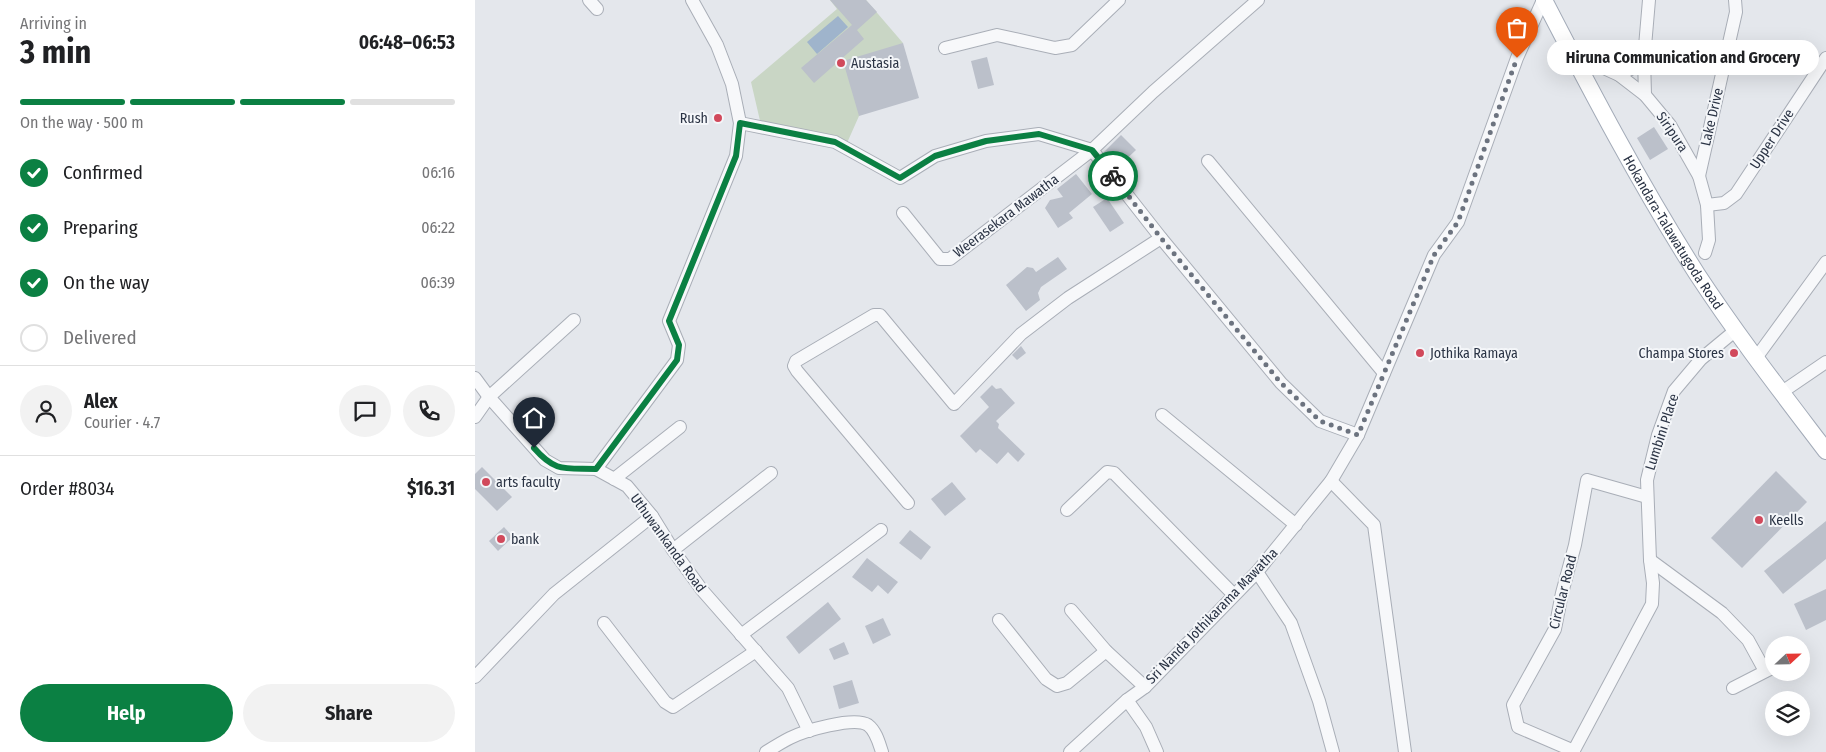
<!DOCTYPE html>
<html lang="en">
<head>
<meta charset="utf-8">
<style>
	body { margin:0; font-family:"Fira Sans Condensed",sans-serif; background:#f2f2f2; color:#202124; height:100vh; display:flex; flex-direction:column; font-size:19px; white-space:nowrap }
	* { box-sizing:border-box; margin:0 }
	p { font-size:16px; color:#757577 }
	.icon { flex:none; width:28px; height:28px; fill:none; stroke:currentColor; stroke-width:2; stroke-linecap:round; stroke-linejoin:round }
	.map { position:relative; flex:1; overflow:hidden }
	.panel { display:flex; flex-direction:column; background:#fff; width:475px }
	.panel>* { flex:none }
	.needle { width:32px; rotate:68deg }
	.fabs { position:absolute; left:1290px; top:636px; display:grid; gap:10px }
	.fabs a { display:grid; place-items:center; width:45px; height:45px; border-radius:50%; background:#fff; box-shadow:0 5px 20px #0002; font-size:25px }
	.pin { position:absolute; display:grid; place-items:center; width:42px; height:42px; color:#fff; margin:-51px -21px; border-radius:50% 50% 50% 0; rotate:-45deg; box-shadow:0 0 5px #0007 }
	.pin .icon { rotate:45deg }
	.courier { position:absolute; display:grid; place-items:center; width:50px; height:50px; margin:-25px; border:4px solid #0b8043; border-radius:50%; background:#fff; color:#222; box-shadow:0 1px 6px #0007 }
	.bubble { position:absolute; height:35px; border-radius:18px; background:#fff; box-shadow:0 5px 20px #0002; font-size:16px; font-weight:700; line-height:35px; text-align:center }
	.overview em { font-style:normal; font-weight:700 }
	.overview div { display:flex; flex-direction:column-reverse }
	.overview { display:flex; align-items:center; justify-content:space-between; height:85px; padding:0 20px }
	h1 { font-size:32px; font-weight:700; line-height:38px }
	.bar { display:grid; grid-template-columns:repeat(4,1fr); gap:8px 5px; align-content:center; height:60px; padding:0 20px }
	.bar i { height:6px; border-radius:4px; background:#e0e0e0 }
	.bar .current { background:#0b8043 }
	.bar p { grid-column:span 4 }
	.line { display:flex; align-items:center; gap:12px; padding:0 20px; border-top:1px solid #e0e0e0 }
	.line div { flex:1 }
	.round { display:grid; place-items:center; flex:none; width:52px; height:52px; border-radius:26px; background:#f2f2f2 }
	ol { padding:0 20px; list-style:none }
	li { display:flex; align-items:center; gap:15px; height:55px }
	li p { margin-inline-start:auto }
	li .icon { padding:5px; border-radius:50%; background:#0b8043; color:#fff; stroke-width:4 }
	li:last-child { color:#757577 }
	li i { width:28px; height:28px; border:2px solid #e0e0e0; border-radius:50% }
	.primary-button { display:flex; gap:10px; margin-top:auto; padding:10px 20px }
	.primary-button a { flex:1; height:58px; border-radius:30px; background:#0b8043; color:#fff; font-size:20px; font-weight:700; line-height:58px; text-align:center }
	.primary-button a+a { background:#f2f2f2; color:#202124 }
	main { display:flex; flex:1; min-height:0 }
	.map>svg:first-child { display:block }
	.green { fill:#c9d6c5 }
	.water { fill:#9fb4cc }
	.building { fill:#bbc0ca }
	.lines { fill:none; stroke-linecap:round; stroke-linejoin:round }
	.minor-casing { stroke:#a9aeb7; stroke-width:14 }
	.major-casing { stroke:#a3abb8; stroke-width:18 }
	.minor { stroke:#f7f8fa; stroke-width:12 }
	.major { stroke:#fff; stroke-width:16 }
	.done { stroke:#6c737f; stroke-width:5; stroke-dasharray:0 9 }
	.route { stroke:#0b8043; stroke-width:6 }
	.poi-dot { fill:#d1495b; stroke:#f4f6f9; stroke-width:2 }
	.labels { text-anchor:middle; dominant-baseline:central; stroke-width:4; stroke-linejoin:round; paint-order:stroke }
	.poi-label { font-size:14px; fill:#2b3445; stroke:#f4f6f9; text-anchor:start }
	.street-label { font-size:14px; fill:#2b3445; stroke:#f4f6f9 }
</style>
</head>
<body>
<main>
<section class="panel">
<div class="overview"><div><h1>3 min</h1><p>Arriving in</p></div><em>06:48–06:53</em></div>
<div class="bar"><i class="current"></i><i class="current"></i><i class="current"></i><i></i><p>On the way · 500 m</p></div>
<ol>
<li><svg class="icon" aria-label="check" viewBox="0 0 24 24"><path d="M5 12l5 5 9-10"/></svg>Confirmed<p>06:16</p></li>
<li><svg class="icon" aria-label="check" viewBox="0 0 24 24"><path d="M5 12l5 5 9-10"/></svg>Preparing<p>06:22</p></li>
<li><svg class="icon" aria-label="check" viewBox="0 0 24 24"><path d="M5 12l5 5 9-10"/></svg>On the way<p>06:39</p></li>
<li><i></i>Delivered</li>
</ol>
<div class="line" style="height:90px"><a class="round"><svg class="icon" aria-label="person" viewBox="0 0 24 24"><circle cx="12" cy="8" r="4"/><path d="M4 21q1-7 8-7t8 7"/></svg></a><div><b>Alex</b><p>Courier · 4.7</p></div><a class="round"><svg class="icon" aria-label="chat" viewBox="0 0 24 24"><path d="M4 5h16v11H9l-5 4z"/></svg></a><a class="round"><svg class="icon" aria-label="phone" viewBox="0 0 24 24"><path d="M5 4h4l2 5-3 2q2 4 5 5l2-3 5 2v4C11 20 4 13 5 4z"/></svg></a></div>
<div class="line" style="height:65px"><div>Order #8034</div><b>$16.31</b></div>
<div class="primary-button"><a>Help</a><a>Share</a></div>
</section>
<div class="map">
<svg width="1351" height="752" viewBox="0 0 1351 752">
	<rect width="100%" height="100%" fill="#e4e7ec"/>
	<polygon class="green" points="355,0 391,0 428,43 384,116 372,143 362,136 306,127 286,125 276,82 362,9"/>
	<polygon class="water" points="363,16 373,27 342,54 332,42"/>
	<g class="building">
		<polygon points="355,0 391,0 402,12 382,30 389,39 339,83 326,68 377,25"/>
		<polygon points="428,43 444,98 384,116 368,61"/>
		<polygon points="512,57 519,85 503,89 496,61"/>
		<polygon points="1179,127 1193,149 1175,160 1162,138"/>
		<polygon points="646,135 661,150 643,167 629,152"/>
		<polygon points="601,174 617,194 594,213 598,218 583,228 570,208 575,200 588,197 582,189"/>
		<polygon points="632,198 649,223 635,232 618,207"/>
		<polygon points="583,257 592,269 566,287 563,293 565,300 551,311 531,285 552,267 558,268 561,272"/>
		<polygon points="546,346 551,353 542,360 537,355"/>
		<polygon points="517,385 521,389 526,388 540,403 521,421 524,424 523,428 550,454 543,462 533,452 522,464 505,449 501,453 485,436 514,407 505,397"/>
		<polygon points="7,467 37,497 22,511 0,489 0,474"/>
		<polygon points="1301,471 1332,502 1267,568 1236,538"/>
		<polygon points="477,482 491,499 470,516 456,499"/>
		<polygon points="1351,521 1351,559 1308,594 1289,571"/>
		<polygon points="29,527 38,537 23,551 14,541"/>
		<polygon points="435,530 456,547 446,560 424,543"/>
		<polygon points="392,558 423,582 413,594 403,585 397,592 377,577"/>
		<polygon points="1351,589 1351,620 1331,630 1319,604"/>
		<polygon points="353,602 366,619 324,654 311,637"/>
		<polygon points="408,618 416,635 398,644 390,626"/>
		<polygon points="369,642 374,654 359,660 354,649"/>
		<polygon points="377,680 384,703 364,709 358,686"/>
	</g>
	<g class="lines">
		<g class="minor-casing">
			<g id="minor">
				<polyline points="114,0 122,9"/>
				<polyline points="470,48 522,35 580,48 597,45 644,0"/>
				<polyline points="1096,53 1144,75 1170,95 1195,125 1224,176 1232,205 1234,240 1230,253"/>
				<polyline points="1144,75 1161,66 1169,58"/>
				<polyline points="1170,95 1169,58 1174,0"/>
				<polyline points="265,123 360,142 425,178 460,156 511,141 564,134 617,150 686,238 806,383 845,421 883,435"/>
				<polyline points="733,161 909,373"/>
				<polyline points="1224,176 1261,12 1260,0"/>
				<polyline points="1232,205 1249,203 1261,194 1351,58"/>
				<polyline points="428,213 465,259 475,259 617,150 678,92 783,0"/>
				<polyline points="1281,358 1351,262"/>
				<polyline points="0,378 14,397 70,460 84,468 121,469 152,486 177,516 198,550 227,590 313,688 334,731"/>
				<polyline points="1307,392 1351,362"/>
				<polyline points="687,415 821,525"/>
				<polyline points="0,417 14,397 99,320"/>
				<polyline points="121,469 202,360 204,345 194,321 261,156 265,123 257,84 242,45 217,0"/>
				<polyline points="139,479 205,427"/>
				<polyline points="856,481 899,525 930,752"/>
				<polyline points="433,503 322,371 319,366 321,361 399,315 405,315 479,404 546,334 593,298 686,238"/>
				<polyline points="592,510 632,472 639,473 759,595"/>
				<polyline points="198,550 296,473"/>
				<polyline points="1175,560 1247,613 1273,640 1290,671"/>
				<polyline points="782,572 816,623 844,701 858,752"/>
				<polyline points="596,610 631,651 670,687"/>
				<polyline points="524,620 571,679 582,686 592,683 631,651"/>
				<polyline points="129,623 190,702 198,707 281,651"/>
				<polyline points="266,635 406,530"/>
				<polyline points="0,677 79,594 177,516"/>
				<polyline points="1258,688 1299,667"/>
				<polyline points="652,700 671,727 682,752"/>
				<polyline points="1099,751 1043,727 1038,705 1080,629 1087,593 1100,545 1112,480 1172,497"/>
				<path d="M291,752C299,747 307,742 315,738C329,731 379,716 393,725C401,731 404,743 407,752"/>
				<polyline points="595,752 652,700 670,687 782,572 856,481 883,435 959,255 983,222 1042,58 1068,0"/>
				<polyline points="1098,752 1177,604 1178,583 1175,560 1172,480 1183,435 1199,391 1226,359 1261,330"/>
			</g>
		</g>
		<g class="major-casing">
			<g id="major">
				<path id="s1" d="M1069,0C1117,93 1166,186 1222,274C1262,335 1307,393 1351,451"/>
			</g>
		</g>
		<use href="#minor" class="minor"/>
		<use href="#major" class="major"/>
	</g>
	<g class="lines">
		<polyline class="done" points="638,176 686,238 806,383 845,421 883,435 959,255 983,222 1042,58"/>
		<path class="route" d="M59,448C81,473 90,468 121,469L202,360L204,345L194,321L261,156L265,123L360,142L425,178L460,156L511,141L564,134L617,150L638,176"/>
	</g>
	<g class="poi-dot">
		<circle cx="366" cy="63" r="5"/>
		<circle cx="243" cy="118" r="5"/>
		<circle cx="945" cy="353" r="5"/>
		<circle cx="1259" cy="353" r="5"/>
		<circle cx="11" cy="482" r="5"/>
		<circle cx="1284" cy="520" r="5"/>
		<circle cx="26" cy="539" r="5"/>
	</g>
	<g class="labels">
		<g class="poi-label">
			<text x="376" y="63">Austasia</text>
			<text x="233" y="118" text-anchor="end">Rush</text>
			<text x="955" y="353">Jothika Ramaya</text>
			<text x="1249" y="353" text-anchor="end">Champa Stores</text>
			<text x="21" y="482">arts faculty</text>
			<text x="1294" y="520">Keells</text>
			<text x="36" y="539">bank</text>
		</g>
		<g class="street-label">
			<text transform="translate(1237 117) rotate(-77)">Lake Drive</text>
			<text transform="translate(1197 132) rotate(56)">Siripura</text>
			<text transform="translate(1297 139) rotate(-57)">Upper Drive</text>
			<text transform="translate(531 216) rotate(-37)">Weerasekara Mawatha</text>
			<text stroke="none"><textPath href="#s1" startOffset="266">Hokandara-Talawatugoda Road</textPath></text>
			<text transform="translate(1187 432) rotate(-72)">Lumbini Place</text>
			<text transform="translate(193 543) rotate(54)">Uthuwankanda Road</text>
			<text transform="translate(1088 592) rotate(-76)">Circular Road</text>
			<text transform="translate(737 616) rotate(-46)">Sri Nanda Jothikarama Mawatha</text>
		</g>
	</g>
</svg>
<div class="fabs">
<a><svg class="needle" viewBox="-14 -14 28 28"><path d="M0-13l5 13h-10z" fill="#e53935"/><path d="M0 13l5-13h-10z" fill="#757577"/></svg></a>
<a><svg class="icon" aria-label="layers" viewBox="0 0 24 24"><path d="M12 4l9 5-9 5-9-5zM3 14l9 5 9-5"/></svg></a>
</div>
<div class="pin" style="left:1042px;top:58px;background:#ea580c"><svg class="icon" aria-label="bag" viewBox="0 0 24 24"><path d="M5 8h14l-1 12H6zM9 8a3 3 0 0 1 6 0"/></svg></div>
<div class="pin" style="left:59px;top:448px;background:#1f2937"><svg class="icon" aria-label="home" viewBox="0 0 24 24"><path d="M3 11l9-7 9 7M6 9v11h12V9"/></svg></div>
<div class="courier" style="left:638px;top:176px"><svg class="icon" aria-label="bike" viewBox="0 0 24 24"><circle cx="6" cy="16" r="4"/><circle cx="18" cy="16" r="4"/><path d="M6 16l4-8h5l3 8M10 8l3 8H6M13 5h3"/></svg></div>
<div class="bubble" style="left:1072px;top:40px;width:272px">Hiruna Communication and Grocery</div>
</div>
</main>
</body>
</html>
